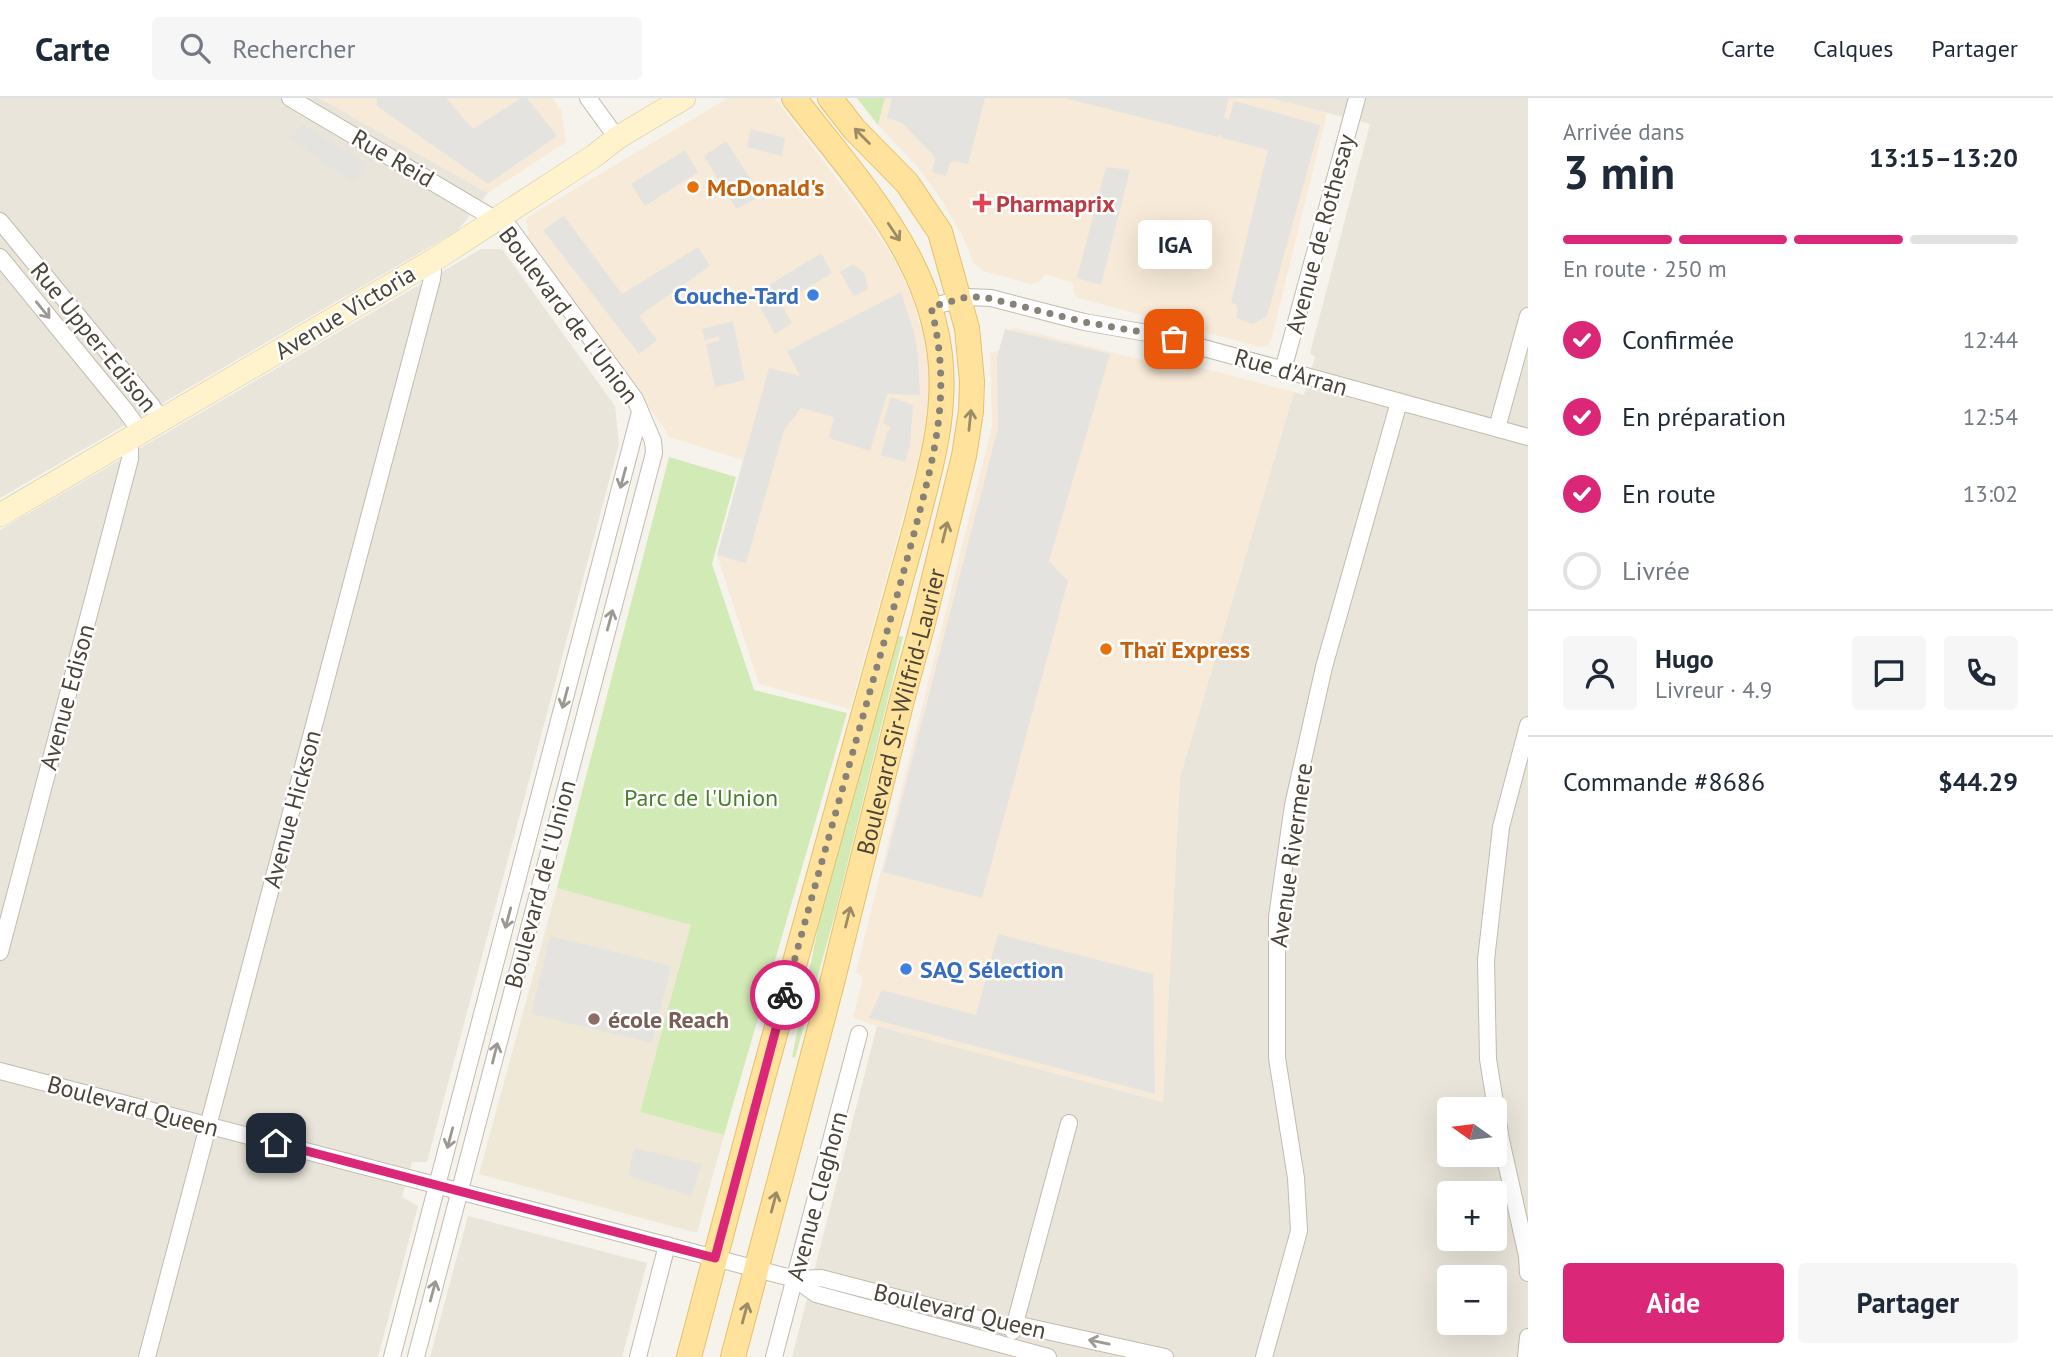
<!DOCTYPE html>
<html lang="fr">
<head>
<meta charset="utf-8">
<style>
	body { margin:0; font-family:"PT Sans",sans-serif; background:#f6f6f7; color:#1f2937; height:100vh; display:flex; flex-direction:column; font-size:26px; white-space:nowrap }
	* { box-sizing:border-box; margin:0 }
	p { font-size:23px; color:#747a83 }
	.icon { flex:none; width:38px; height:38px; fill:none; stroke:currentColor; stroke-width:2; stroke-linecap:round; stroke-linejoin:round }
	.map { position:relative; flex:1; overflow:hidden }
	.sheet { display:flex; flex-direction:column; background:#fff; width:525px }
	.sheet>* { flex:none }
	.needle { width:46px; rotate:284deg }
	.fabs { position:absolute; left:1437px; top:999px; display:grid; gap:14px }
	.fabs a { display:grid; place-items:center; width:70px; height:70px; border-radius:7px; background:#fff; box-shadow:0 7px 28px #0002; font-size:35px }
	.pin { position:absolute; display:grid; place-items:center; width:60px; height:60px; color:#fff; margin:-30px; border-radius:14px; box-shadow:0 4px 10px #0006 }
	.courier { position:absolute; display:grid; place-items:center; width:70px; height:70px; margin:-35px; border:5px solid #db2777; border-radius:50%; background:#fff; color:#222; box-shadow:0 2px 9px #0007 }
	.bubble { position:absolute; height:49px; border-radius:7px; background:#fff; box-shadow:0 7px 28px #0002; font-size:23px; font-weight:800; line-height:49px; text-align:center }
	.headline em { font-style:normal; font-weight:800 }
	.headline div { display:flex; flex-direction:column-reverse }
	.headline { display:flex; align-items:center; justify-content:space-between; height:119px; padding:0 35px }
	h1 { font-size:46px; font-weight:800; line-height:52px }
	.bar { display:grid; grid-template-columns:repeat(4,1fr); gap:10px 7px; align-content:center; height:84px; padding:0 35px }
	.bar i { height:9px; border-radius:5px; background:#e0e1e3 }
	.bar .active { background:#db2777 }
	.bar p { grid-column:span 4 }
	.line { display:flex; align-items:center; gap:18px; padding:0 35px; border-top:2px solid #e0e1e3 }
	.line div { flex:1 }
	.round { display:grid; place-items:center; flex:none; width:74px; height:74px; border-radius:7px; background:#f6f6f7 }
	ol { padding:0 35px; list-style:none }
	li { display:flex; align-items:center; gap:21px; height:77px }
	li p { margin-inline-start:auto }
	li .icon { padding:7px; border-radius:50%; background:#db2777; color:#fff; stroke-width:4 }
	li:last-child { color:#747a83 }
	li i { width:38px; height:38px; border:4px solid #e0e1e3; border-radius:50% }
	.button { display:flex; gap:14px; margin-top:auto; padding:14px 35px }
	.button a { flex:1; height:80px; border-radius:7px; background:#db2777; color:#fff; font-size:28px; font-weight:800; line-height:80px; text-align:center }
	.button a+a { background:#f6f6f7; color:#1f2937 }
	header { display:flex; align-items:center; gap:42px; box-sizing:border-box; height:98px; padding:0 35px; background:#fff; border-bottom:2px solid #e0e1e3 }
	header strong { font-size:33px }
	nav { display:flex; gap:38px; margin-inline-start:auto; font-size:24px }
	.search { width:490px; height:63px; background:#f6f6f7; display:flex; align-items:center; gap:18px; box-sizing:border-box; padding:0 24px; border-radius:7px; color:#747a83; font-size:26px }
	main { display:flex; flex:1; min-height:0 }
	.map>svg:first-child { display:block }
	.residential { fill:#eae5da; fill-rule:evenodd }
	.commercial { fill:#f7ead8 }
	.education { fill:#efe8d6 }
	.green { fill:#d2eab5 }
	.parking { fill:#e5e3e0 }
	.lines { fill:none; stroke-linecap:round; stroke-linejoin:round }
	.street-casing { stroke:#c2bbae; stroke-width:18 }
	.secondary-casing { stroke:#d6c79b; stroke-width:24 }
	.primary-casing { stroke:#e6c16a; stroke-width:26 }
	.street { stroke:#fff; stroke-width:16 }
	.secondary { stroke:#fff3cd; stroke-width:23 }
	.primary { stroke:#ffe39c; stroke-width:24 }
	.oneway { stroke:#9c8c66 }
	.oneway2 { stroke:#9c9892 }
	.done { stroke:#878178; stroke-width:7; stroke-dasharray:0 12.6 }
	.route { stroke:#db2777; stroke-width:9 }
	.food-dot { fill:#e8710a; stroke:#fff; stroke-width:2.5 }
	.health-dot { fill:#e0444e; stroke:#fff; stroke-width:2.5 }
	.shop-dot { fill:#3f7fe0; stroke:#fff; stroke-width:2.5 }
	.education-dot { fill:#8d6e63; stroke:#fff; stroke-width:2.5 }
	.labels { text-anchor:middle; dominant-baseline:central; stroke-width:5; stroke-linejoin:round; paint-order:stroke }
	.street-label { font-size:24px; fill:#4b4439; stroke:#fff }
	.food-label { font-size:24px; font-weight:bold; fill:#c56008; stroke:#fff; text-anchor:start }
	.health-label { font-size:24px; font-weight:bold; fill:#be3a42; stroke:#fff; text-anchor:start }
	.shop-label { font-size:24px; font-weight:bold; fill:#366cbe; stroke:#fff; text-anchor:end }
	.park-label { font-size:24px; fill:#4a7f2a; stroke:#fff }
	.education-label { font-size:24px; font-weight:bold; fill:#785e54; stroke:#fff; text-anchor:start }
</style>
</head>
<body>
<header>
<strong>Carte</strong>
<div class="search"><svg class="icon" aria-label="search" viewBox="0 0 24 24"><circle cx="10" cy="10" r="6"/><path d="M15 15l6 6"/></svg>Rechercher</div>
<nav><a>Carte</a><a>Calques</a><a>Partager</a></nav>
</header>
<main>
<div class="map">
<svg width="1528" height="1259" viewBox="0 0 1528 1259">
	<rect width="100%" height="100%" fill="#f6f3ec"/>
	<g class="residential">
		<polygon points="0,0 319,0 488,95 457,133 0,400"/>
		<path d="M1270,0H1528V1259H792L877,928L1163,1004L1180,679L1294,294L1304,297L1315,259L1310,255L1370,26ZM1449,1012H1494V1057H1449ZM1449,1096H1494V1141H1449ZM1449,1180H1494V1225H1449Z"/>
		<polygon points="481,151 502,151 615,308 619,346 427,1064 412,1064 402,1099 418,1108 378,1259 0,1259 0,432"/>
		<polygon points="468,1118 647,1165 622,1259 430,1259"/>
	</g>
	<g class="commercial">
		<polygon points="319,0 553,0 561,12 566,44 488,95"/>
		<polygon points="728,0 774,0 781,8 865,118 894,161 912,198 919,225 923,224 930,267 931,290 924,342 850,611 759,586 717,457 743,362 669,339 666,333 527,137 529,135 526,125 527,120 536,114"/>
		<polygon points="885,0 1270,0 1327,15 1271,243 1267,248 1260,249 1079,200 1074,196 1073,185 1045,176 1039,184 1031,186 983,173 974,166 963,139 939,98 919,71 878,27"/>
		<polygon points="1012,229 1178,271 1184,265 1294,294 1180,679 1163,1004 877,928 853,920 863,879 856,874 992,328 990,255 1003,251"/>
	</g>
	<polygon class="education" points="557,790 692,827 640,1014 724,1037 697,1135 479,1076"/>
	<g class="green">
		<polygon points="857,0 885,0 878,27"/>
		<polygon points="669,359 736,379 712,466 754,592 847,615 724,1037 640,1014 691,827 557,790"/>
		<polygon points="898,538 903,539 835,816 795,960 792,959 823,805"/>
	</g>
	<g class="parking">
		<polygon points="377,0 446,0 473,31 521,0 527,0 557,38 488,86 377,8"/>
		<polygon points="892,0 985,0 968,66 954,63 950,65 946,78 932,74 935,61 933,57 902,25 887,20"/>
		<polygon points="1065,0 1229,0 1224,20 1229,21 1234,3 1320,27 1267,218 1253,226 1236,220 1238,212 1236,207 1231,204 1268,52 1222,40 1222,37 1219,37 1218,39"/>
		<polygon points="302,26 366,66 354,85 291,41"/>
		<polygon points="751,31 785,40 782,58 747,49"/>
		<polygon points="726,43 761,98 736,111 704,58"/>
		<polygon points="685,52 698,74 645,108 631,86"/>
		<polygon points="1106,69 1130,72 1101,187 1077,180"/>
		<polygon points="564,118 622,196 698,149 710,168 639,218 657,242 639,256 543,132"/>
		<polygon points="821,155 832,175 781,206 792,225 775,236 753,197"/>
		<polygon points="853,166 865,176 868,191 854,198 840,174"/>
		<polygon points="901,194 915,238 918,259 920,297 887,296 870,353 829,340 834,319 801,310 784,332 746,465 717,457 769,270 800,278 787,253"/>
		<polygon points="733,223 745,282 715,289 706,246 720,242 718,238 705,242 702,231"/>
		<polygon points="1005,231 1110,256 1049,463 1068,483 982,800 883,774 998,330 997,259"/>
		<polygon points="891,299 913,307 910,347 905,364 881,357 887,335 891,330 883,325"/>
		<polygon points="998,836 1153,876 1155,996 869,920 882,892 976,917"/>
		<polygon points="550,838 671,868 652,945 531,916"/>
		<polygon points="634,1050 702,1066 691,1098 628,1078"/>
	</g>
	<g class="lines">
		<g class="street-casing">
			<g id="street">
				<polyline points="290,0 510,130 635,301 653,343 654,355 416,1259"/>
				<polyline points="588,0 617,40"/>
				<polyline points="0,123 152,308 161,322"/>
				<polyline points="0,159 125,312 141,334"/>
				<polyline points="931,209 967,199 991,200 1084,224 1153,236 1528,339"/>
				<polyline points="1283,272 1357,0"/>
				<polyline points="1497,330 1528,218"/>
				<polyline points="1528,627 1501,729 1486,862 1488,961 1501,1042 1527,1158 1528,1175"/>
				<polyline points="0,854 130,361 130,350 127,343"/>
				<polyline points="0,973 795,1181 821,1180 1006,1228 1015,1226 1165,1259"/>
				<polyline points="795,1181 816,1196 1048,1259"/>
				<polyline points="1013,1233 1069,1025"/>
				<polyline points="147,1259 432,181 433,173 428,165"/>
				<polyline points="392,1259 640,314"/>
				<polyline points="638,1259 667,1147"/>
				<polyline points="774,1259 859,936"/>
				<polyline points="1264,1259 1299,1133 1296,1080 1277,960 1277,819 1293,707 1324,569 1399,304"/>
				<polyline points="1526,1259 1528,1239"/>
			</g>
		</g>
		<g class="secondary-casing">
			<polyline id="secondary" points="0,417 437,160 594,58 617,40 684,0"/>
		</g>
		<g class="primary-casing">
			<g id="primary">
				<path d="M689,1259L762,983L916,427C926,386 939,344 941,302C950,178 864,91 794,0"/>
				<path id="s1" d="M733,1259L832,885L902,602L923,525L964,358L971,313L972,283L967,230L940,134L907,85L854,31L830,0"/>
			</g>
		</g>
		<use href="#street" class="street"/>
		<use href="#secondary" class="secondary"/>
		<use href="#primary" class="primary"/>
	</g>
	<defs><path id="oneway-shaft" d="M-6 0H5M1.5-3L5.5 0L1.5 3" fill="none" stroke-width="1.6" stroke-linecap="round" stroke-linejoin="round" transform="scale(1.75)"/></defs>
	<g class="oneway">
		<use href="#oneway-shaft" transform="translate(862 38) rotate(-135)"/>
		<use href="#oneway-shaft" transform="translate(894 134) rotate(56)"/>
		<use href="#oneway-shaft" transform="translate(970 322) rotate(-84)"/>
		<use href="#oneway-shaft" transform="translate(945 434) rotate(-76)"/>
		<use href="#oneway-shaft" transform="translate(848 819) rotate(-76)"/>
		<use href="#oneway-shaft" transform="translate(774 1104) rotate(-75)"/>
		<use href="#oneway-shaft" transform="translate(745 1215) rotate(-75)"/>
	</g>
	<g class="oneway2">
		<use href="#oneway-shaft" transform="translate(43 212) rotate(51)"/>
		<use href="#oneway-shaft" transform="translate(623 380) rotate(105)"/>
		<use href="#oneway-shaft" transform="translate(610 522) rotate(-75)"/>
		<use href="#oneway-shaft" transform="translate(565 600) rotate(105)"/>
		<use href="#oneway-shaft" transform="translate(508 820) rotate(105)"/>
		<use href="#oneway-shaft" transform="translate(495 955) rotate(-76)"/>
		<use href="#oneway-shaft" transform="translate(450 1040) rotate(105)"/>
		<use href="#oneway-shaft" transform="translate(433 1193) rotate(-75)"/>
		<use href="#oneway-shaft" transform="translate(1099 1244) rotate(-168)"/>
	</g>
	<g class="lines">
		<path class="done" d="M785,897C813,793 843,690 872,586C886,538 899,491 912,443C934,358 953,296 931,209L967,199H984L1084,224L1153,236L1174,241"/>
		<polyline class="route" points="276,1045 715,1160 785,897"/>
	</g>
	<g class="food-dot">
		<circle cx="693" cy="89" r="7"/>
		<circle cx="1106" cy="551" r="7"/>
	</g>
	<path class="health-dot" d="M978.5 94.5h7v7h7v7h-7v7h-7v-7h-7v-7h7z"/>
	<g class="shop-dot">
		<circle cx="813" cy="197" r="7"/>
		<circle cx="906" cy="871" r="7"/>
	</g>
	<circle class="education-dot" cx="594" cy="921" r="7"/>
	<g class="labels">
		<g class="street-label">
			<text transform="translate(393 60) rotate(30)">Rue Reid</text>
			<text transform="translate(1320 136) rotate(-75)">Avenue de Rothesay</text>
			<text transform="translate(345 214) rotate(-31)">Avenue Victoria</text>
			<text transform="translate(569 217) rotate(53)">Boulevard de l'Union</text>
			<text transform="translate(94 239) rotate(51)">Rue Upper-Edison</text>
			<text transform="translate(1291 274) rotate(16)">Rue d'Arran</text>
			<text transform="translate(67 599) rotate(-75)">Avenue Edison</text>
			<text stroke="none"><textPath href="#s1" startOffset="667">Boulevard Sir-Wilfrid-Laurier</textPath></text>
			<text transform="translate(292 711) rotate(-75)">Avenue Hickson</text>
			<text transform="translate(1291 757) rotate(-82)">Avenue Rivermere</text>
			<text transform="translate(540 786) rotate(-75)">Boulevard de l'Union</text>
			<text transform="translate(133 1008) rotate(15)">Boulevard Queen</text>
			<text transform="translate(817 1098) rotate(-75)">Avenue Cleghorn</text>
			<text transform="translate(960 1213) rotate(13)">Boulevard Queen</text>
		</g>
		<g class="food-label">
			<text x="707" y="89">McDonald's</text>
			<text x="1120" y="551">Thaï Express</text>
		</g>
		<g class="health-label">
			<text x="996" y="105">Pharmaprix</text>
		</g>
		<g class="shop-label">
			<text x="799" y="197">Couche-Tard</text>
			<text x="920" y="871" text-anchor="start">SAQ Sélection</text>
		</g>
		<g class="park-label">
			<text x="701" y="699">Parc de l'Union</text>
		</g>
		<g class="education-label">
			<text x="608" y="921">école Reach</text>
		</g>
	</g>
</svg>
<div class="fabs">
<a><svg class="needle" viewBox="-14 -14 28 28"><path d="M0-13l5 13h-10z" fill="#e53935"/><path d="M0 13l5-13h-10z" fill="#747a83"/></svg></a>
<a>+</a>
<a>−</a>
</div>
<div class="pin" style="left:1174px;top:241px;background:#ea580c"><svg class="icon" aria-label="bag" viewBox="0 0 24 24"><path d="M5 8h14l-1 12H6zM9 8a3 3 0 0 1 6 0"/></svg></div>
<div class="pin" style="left:276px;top:1045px;background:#1f2937"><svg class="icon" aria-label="home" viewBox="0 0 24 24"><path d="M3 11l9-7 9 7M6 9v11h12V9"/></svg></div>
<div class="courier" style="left:785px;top:897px"><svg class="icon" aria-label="bike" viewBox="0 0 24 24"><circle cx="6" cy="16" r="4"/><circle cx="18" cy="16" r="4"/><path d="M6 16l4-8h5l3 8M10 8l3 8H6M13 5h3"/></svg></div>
<div class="bubble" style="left:1138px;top:122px;width:74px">IGA</div>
</div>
<section class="sheet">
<div class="headline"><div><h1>3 min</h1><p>Arrivée dans</p></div><em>13:15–13:20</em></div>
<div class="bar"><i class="active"></i><i class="active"></i><i class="active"></i><i></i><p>En route · 250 m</p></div>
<ol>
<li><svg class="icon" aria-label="check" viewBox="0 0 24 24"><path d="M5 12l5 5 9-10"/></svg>Confirmée<p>12:44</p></li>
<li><svg class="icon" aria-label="check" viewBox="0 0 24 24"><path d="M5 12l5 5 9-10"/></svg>En préparation<p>12:54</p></li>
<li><svg class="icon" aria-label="check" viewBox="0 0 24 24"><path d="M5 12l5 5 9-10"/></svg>En route<p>13:02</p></li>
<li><i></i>Livrée</li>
</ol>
<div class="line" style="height:126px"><a class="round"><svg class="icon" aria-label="person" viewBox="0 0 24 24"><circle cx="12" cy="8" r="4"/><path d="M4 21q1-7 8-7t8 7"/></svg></a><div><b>Hugo</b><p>Livreur · 4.9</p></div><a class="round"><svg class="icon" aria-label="chat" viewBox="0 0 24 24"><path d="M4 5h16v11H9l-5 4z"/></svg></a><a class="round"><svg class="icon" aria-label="phone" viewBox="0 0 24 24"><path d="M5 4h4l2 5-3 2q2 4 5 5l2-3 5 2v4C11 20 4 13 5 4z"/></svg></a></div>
<div class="line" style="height:91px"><div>Commande #8686</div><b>$44.29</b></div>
<div class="button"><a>Aide</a><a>Partager</a></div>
</section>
</main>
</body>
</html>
